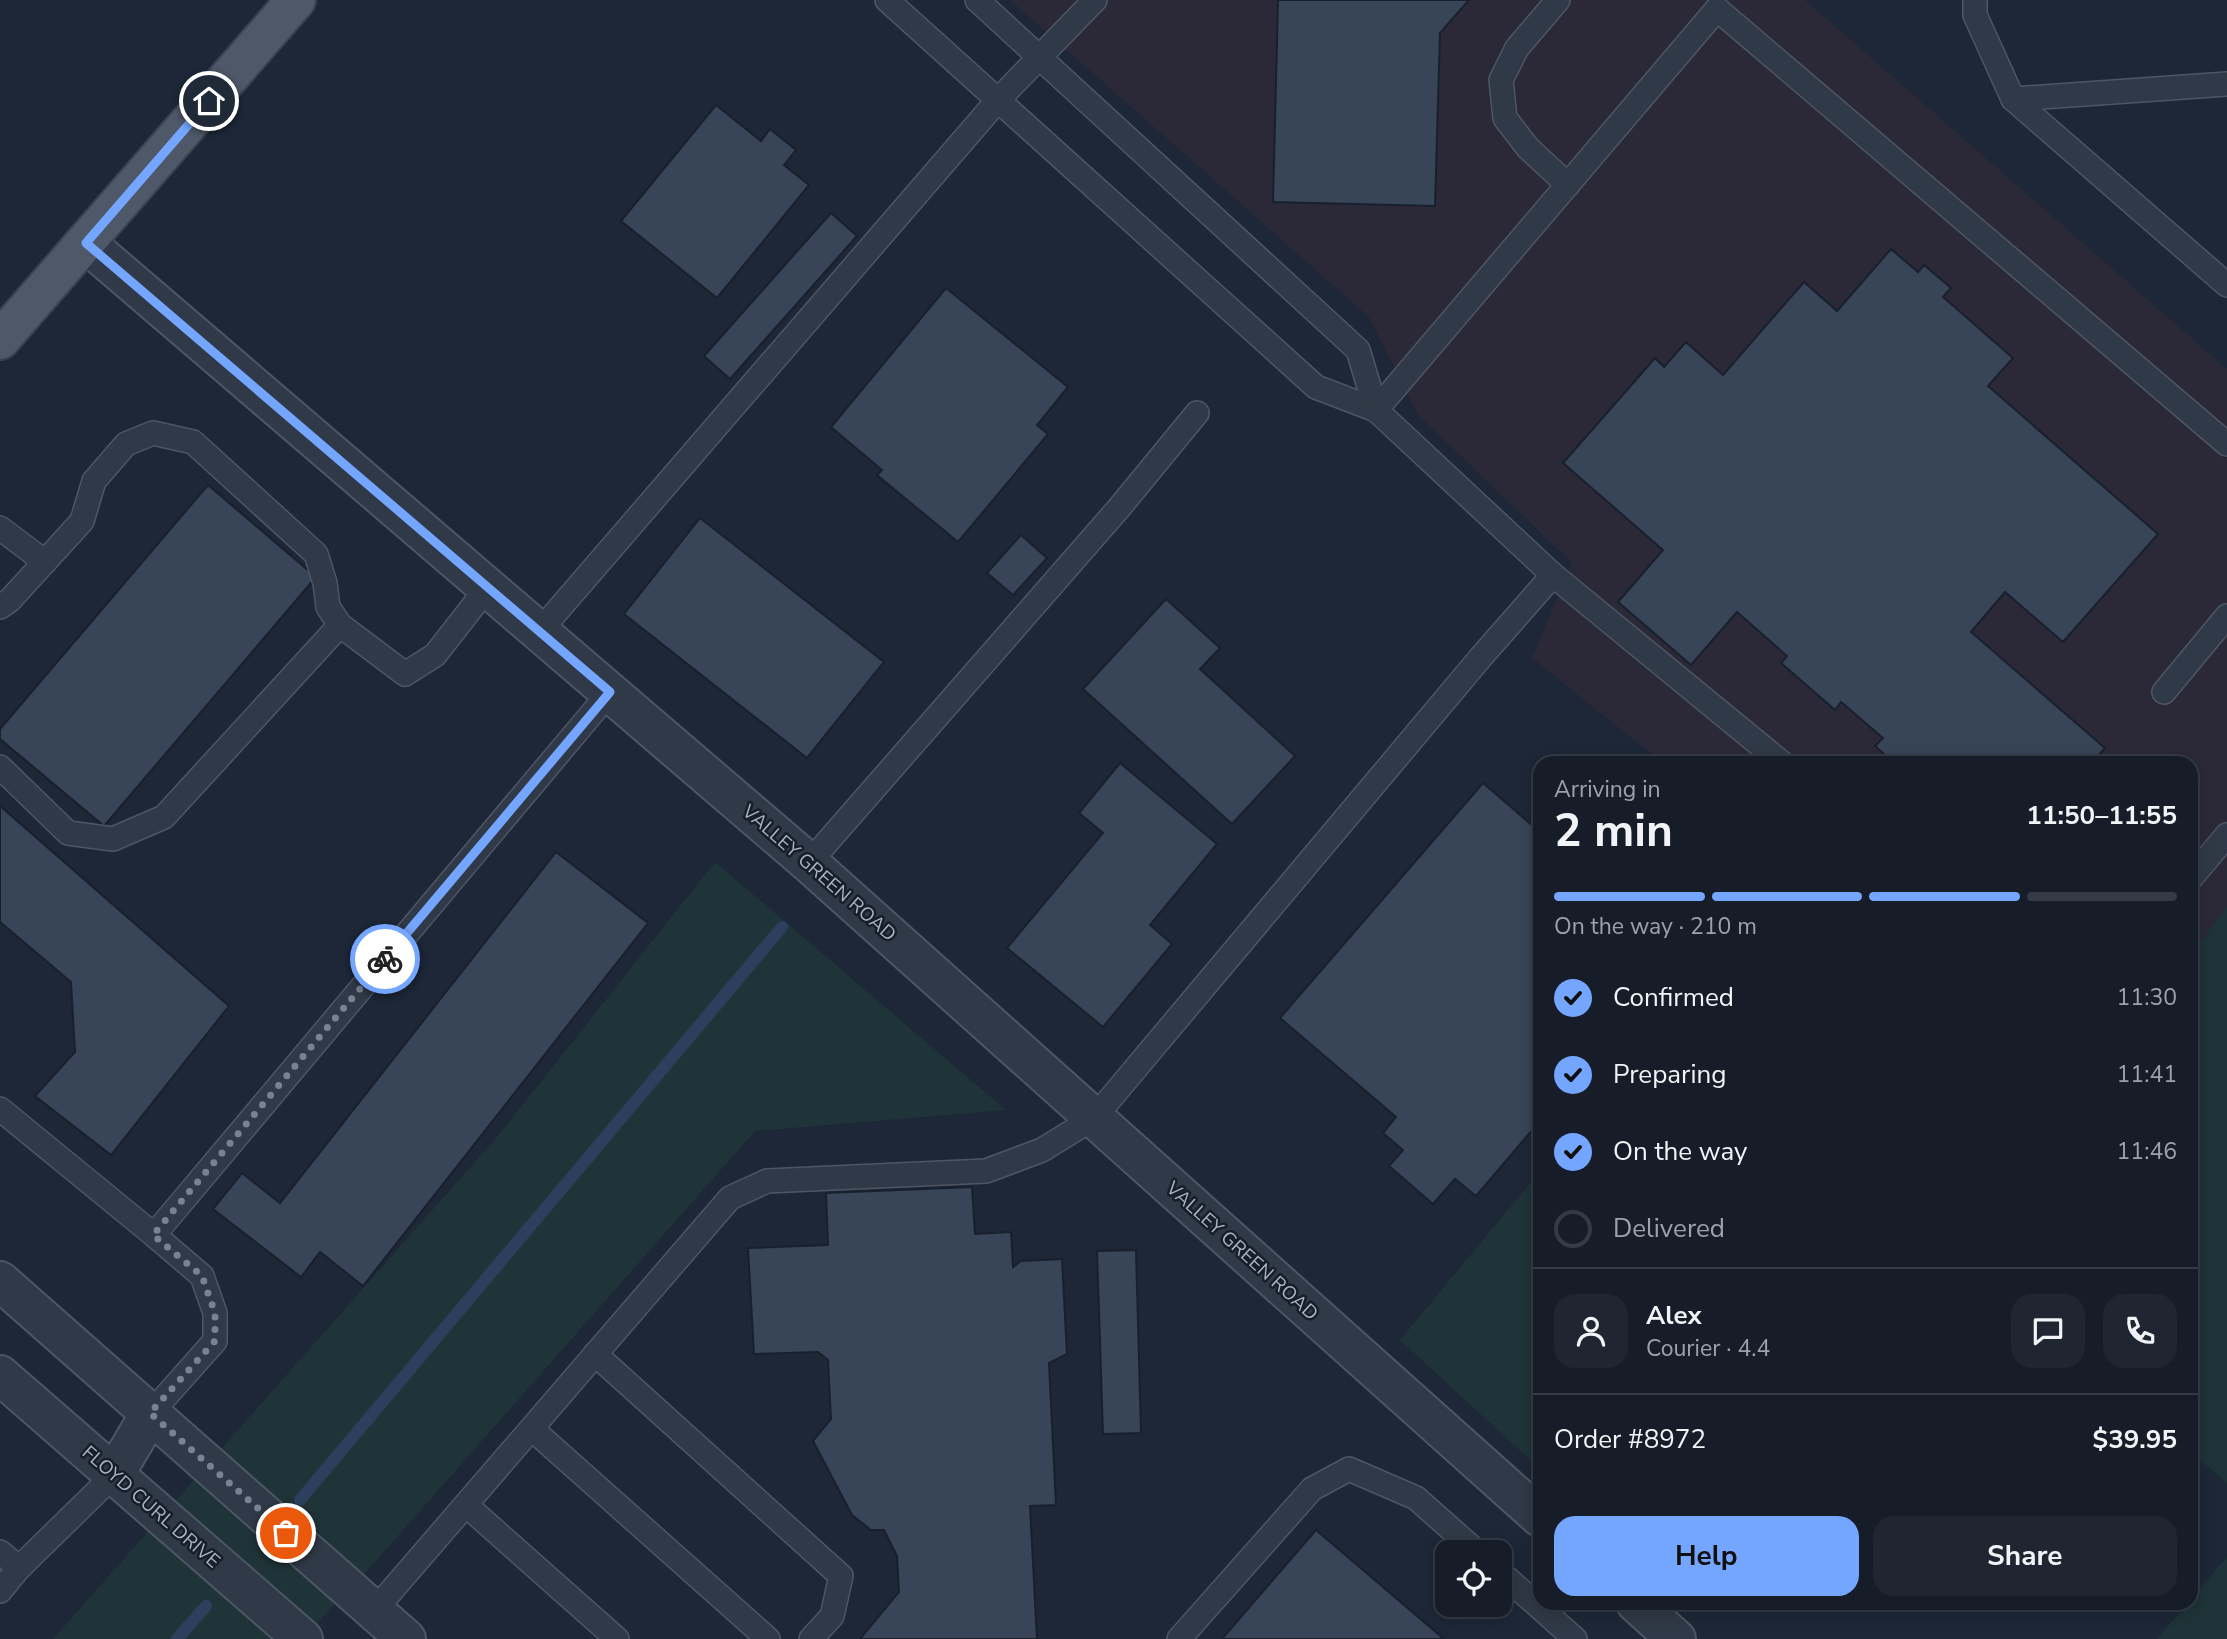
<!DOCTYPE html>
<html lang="en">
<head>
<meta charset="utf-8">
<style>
	body { margin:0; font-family:"Nunito Sans",sans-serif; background:#1f2631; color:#f1f3f6; height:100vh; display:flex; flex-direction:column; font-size:26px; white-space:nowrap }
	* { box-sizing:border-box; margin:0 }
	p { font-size:23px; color:#9ea2a8 }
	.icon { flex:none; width:38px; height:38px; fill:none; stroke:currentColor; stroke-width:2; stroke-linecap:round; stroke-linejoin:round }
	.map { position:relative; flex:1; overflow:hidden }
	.details { position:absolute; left:1533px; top:756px; width:665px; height:854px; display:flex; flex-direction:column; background:#161d29; border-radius:21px; box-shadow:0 4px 18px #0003,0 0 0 2px #353b46 }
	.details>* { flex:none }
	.fabs { position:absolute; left:1435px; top:1540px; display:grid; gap:14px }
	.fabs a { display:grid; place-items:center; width:77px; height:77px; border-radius:14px; background:#161d29; box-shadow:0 4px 18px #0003,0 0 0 2px #353b46; font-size:35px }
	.pin { position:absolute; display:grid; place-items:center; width:60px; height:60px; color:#fff; margin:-30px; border:4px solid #fff; border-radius:50%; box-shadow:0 2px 7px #0007 }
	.courier { position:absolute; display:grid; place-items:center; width:70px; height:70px; margin:-35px; border:5px solid #74a6ff; border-radius:50%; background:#fff; color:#222; box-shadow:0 2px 9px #0007 }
	.overview em { font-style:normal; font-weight:700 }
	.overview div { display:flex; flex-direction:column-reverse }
	.overview { display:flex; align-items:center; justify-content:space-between; height:119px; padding:0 21px }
	h1 { font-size:46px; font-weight:700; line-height:52px }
	.bar { display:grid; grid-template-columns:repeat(4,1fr); gap:10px 7px; align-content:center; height:84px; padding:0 21px }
	.bar i { height:9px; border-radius:5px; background:#353b46 }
	.bar .on { background:#74a6ff }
	.bar p { grid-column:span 4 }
	.line { display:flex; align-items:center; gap:18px; padding:0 21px; border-top:2px solid #353b46 }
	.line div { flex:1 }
	.round { display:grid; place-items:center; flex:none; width:74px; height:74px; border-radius:21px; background:#1f2631 }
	ol { padding:0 21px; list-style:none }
	li { display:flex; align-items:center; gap:21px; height:77px }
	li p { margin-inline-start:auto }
	li .icon { padding:7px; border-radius:50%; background:#74a6ff; color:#111; stroke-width:4 }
	li:last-child { color:#9ea2a8 }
	li i { width:38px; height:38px; border:4px solid #353b46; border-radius:50% }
	.primary-button { display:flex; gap:14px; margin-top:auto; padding:14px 21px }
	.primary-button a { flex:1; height:80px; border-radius:21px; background:#74a6ff; color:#111; font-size:28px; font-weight:700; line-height:80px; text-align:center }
	.primary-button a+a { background:#1f2631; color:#f1f3f6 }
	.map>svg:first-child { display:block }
	.medical { fill:#2b2938 }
	.green { fill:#1f3438 }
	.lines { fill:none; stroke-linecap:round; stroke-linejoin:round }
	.stream { stroke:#2c405e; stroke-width:12 }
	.building { fill:#384558; stroke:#18202d; stroke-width:2 }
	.service-casing { stroke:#4e5665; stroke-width:26 }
	.minor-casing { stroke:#4e5665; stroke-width:42 }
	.tertiary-casing { stroke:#4e5665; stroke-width:42 }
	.primary-casing { stroke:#3a4250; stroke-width:42 }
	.service { stroke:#303947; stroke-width:23 }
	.minor { stroke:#303947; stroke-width:38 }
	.tertiary { stroke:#303947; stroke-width:38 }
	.primary { stroke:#4e5868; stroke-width:38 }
	.done { stroke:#798293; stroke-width:7; stroke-dasharray:0 12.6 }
	.route { stroke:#74a6ff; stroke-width:9 }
	.labels { text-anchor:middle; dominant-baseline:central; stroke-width:5; stroke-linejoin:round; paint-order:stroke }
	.street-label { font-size:19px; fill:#aab3c5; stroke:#161e2b }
</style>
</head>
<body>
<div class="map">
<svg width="2227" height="1639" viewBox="0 0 2227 1639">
	<rect width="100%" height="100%" fill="#1d2737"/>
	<polygon class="medical" points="1010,0 1805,0 2227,369 2227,907 2191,954 2191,763 1663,763 1532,658 1572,563 1418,415 1369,317"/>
	<g class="green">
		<polygon points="715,862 1006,1110 755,1131 375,1562 302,1639 53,1639 497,1137"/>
		<polygon points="2227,907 2227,1483 2191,1452 2191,954"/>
		<polygon points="1540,1171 1540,1469 1400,1340"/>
		<polygon points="2227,1557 2227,1639 2157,1639 2188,1603 2191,1603 2191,1599"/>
	</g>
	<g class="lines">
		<g class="stream">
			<polyline points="300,1500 782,927"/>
			<polyline points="177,1639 206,1606"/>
		</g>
	</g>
	<g class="building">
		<polygon points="1278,0 1469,0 1440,33 1435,206 1273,202"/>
		<polygon points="716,105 761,141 770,129 796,150 784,165 809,185 717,298 621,221"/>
		<polygon points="831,213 857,236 730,379 704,356"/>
		<polygon points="1891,249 1918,272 1924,265 1951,288 1943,297 2013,358 1988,386 2158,534 2063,642 2005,592 1971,632 2105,748 2092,763 1894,763 1875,746 1883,738 1841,702 1835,710 1781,663 1787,656 1737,612 1691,665 1618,602 1663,550 1563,463 1655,358 1664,367 1686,342 1723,375 1804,282 1837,311"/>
		<polygon points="946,288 1068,387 1037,425 1048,434 958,542 877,475 882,470 831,427"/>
		<polygon points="208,485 316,577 104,826 0,739 0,729"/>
		<polygon points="700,518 884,662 807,758 624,614"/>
		<polygon points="1021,535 1047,558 1013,595 987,573"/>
		<polygon points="1166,599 1220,648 1200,669 1295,756 1232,824 1083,689"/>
		<polygon points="1120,763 1217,844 1150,925 1172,944 1103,1027 1007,948 1103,833 1079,813"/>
		<polygon points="1483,783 1540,832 1540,1121 1476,1196 1455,1179 1433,1204 1389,1166 1403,1150 1383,1133 1396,1117 1280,1018"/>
		<polygon points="0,806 229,1006 111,1155 35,1096 75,1052 71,982 0,922"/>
		<polygon points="556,852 648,923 363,1286 320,1252 301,1277 213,1209 242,1173 280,1203"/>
		<polygon points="972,1187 975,1234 1011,1232 1013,1267 1021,1261 1062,1259 1067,1354 1049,1363 1056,1505 1030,1506 1037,1639 860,1639 899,1592 897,1556 884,1530 871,1530 852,1515 813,1441 831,1419 828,1360 818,1352 754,1354 748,1248 828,1245 826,1193"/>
		<polygon points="1136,1250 1141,1433 1103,1434 1097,1251"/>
		<polygon points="1316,1530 1444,1639 1222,1639"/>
	</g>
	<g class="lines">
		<g class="service-casing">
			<g id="service">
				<polyline points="887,0 1316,387 1376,410"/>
				<polyline points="977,0 1358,350 1376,410"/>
				<polyline points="1558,0 1517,48 1501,80 1505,118 1528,148 1568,185"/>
				<polyline points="1975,0 1975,15 2013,99 2227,285"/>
				<polyline points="2013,99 2227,84"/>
				<polyline points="0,528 45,562"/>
				<polyline points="0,607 10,600 82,521 94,481 126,444 153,433 193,442 316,554 325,583 328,607 340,625 405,674 435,655 488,587"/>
				<polyline points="539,632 998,100 1095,0"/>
				<polyline points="2164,692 2227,616"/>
				<polyline points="1782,763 1553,575 1376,410 1717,9 2227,444"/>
				<polyline points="0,767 68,833 113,839 164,817 340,625"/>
				<polyline points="809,863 1119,508 1197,413"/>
				<polyline points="2191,878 2227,835"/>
				<polyline points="0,1109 154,1235 610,692"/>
				<polyline points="595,1354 841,1576 832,1616 811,1639"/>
				<polyline points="150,1414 215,1341 215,1313 202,1276 154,1235"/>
				<polyline points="532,1429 768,1639"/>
				<polyline points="466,1505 617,1639"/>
				<polyline points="0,1552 19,1568 0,1591"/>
				<polyline points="19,1568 114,1475"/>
				<polyline points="1500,1572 1575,1639"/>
				<polyline points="374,1611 730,1198 767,1181 986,1171 1042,1150 1094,1118 1481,657 1553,575"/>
				<polyline points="1179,1639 1312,1489 1349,1469 1416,1498 1477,1552"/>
			</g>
		</g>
		<g class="minor-casing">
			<g id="minor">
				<polyline points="86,243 809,863 1540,1517"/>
				<polyline points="1636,1603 1676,1639"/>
			</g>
		</g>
		<g class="tertiary-casing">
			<g id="tertiary">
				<polyline points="0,1281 406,1639"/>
				<polyline points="0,1375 303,1639"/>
				<polyline points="114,1475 150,1414"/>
			</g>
		</g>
		<g class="primary-casing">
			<polyline id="primary" points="0,340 296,0"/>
		</g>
		<use href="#service" class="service"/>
		<use href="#minor" class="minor"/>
		<use href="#tertiary" class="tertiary"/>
		<use href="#primary" class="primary"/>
	</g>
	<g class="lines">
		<polyline class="done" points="286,1533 150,1413 215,1341 215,1313 202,1276 153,1235 385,959"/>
		<polyline class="route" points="209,101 86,243 610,692 385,959"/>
	</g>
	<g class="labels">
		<g class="street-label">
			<text transform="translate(819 873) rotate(41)">VALLEY GREEN ROAD</text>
			<text transform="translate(1242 1251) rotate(42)">VALLEY GREEN ROAD</text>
			<text transform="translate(151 1507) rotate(41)">FLOYD CURL DRIVE</text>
		</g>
	</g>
</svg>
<div class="fabs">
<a><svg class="icon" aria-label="locate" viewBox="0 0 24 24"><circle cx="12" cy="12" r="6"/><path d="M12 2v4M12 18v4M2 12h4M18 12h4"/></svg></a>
</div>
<div class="pin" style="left:286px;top:1533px;background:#ea580c"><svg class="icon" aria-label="bag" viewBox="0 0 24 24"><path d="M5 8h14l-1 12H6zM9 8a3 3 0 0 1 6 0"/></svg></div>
<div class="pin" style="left:209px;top:101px;background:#1f2937"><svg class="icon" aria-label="home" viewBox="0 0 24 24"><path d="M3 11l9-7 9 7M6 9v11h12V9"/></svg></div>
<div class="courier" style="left:385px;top:959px"><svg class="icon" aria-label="bike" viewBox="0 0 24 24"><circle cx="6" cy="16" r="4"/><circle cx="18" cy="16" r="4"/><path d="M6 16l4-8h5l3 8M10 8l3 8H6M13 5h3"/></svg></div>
<section class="details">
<div class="overview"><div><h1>2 min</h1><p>Arriving in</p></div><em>11:50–11:55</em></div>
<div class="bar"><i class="on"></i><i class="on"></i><i class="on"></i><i></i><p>On the way · 210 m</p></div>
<ol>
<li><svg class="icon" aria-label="check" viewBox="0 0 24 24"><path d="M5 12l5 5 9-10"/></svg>Confirmed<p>11:30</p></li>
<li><svg class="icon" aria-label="check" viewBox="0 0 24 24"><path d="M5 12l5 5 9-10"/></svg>Preparing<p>11:41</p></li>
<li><svg class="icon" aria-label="check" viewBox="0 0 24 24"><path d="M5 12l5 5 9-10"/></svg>On the way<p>11:46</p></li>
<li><i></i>Delivered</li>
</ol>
<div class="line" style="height:126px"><a class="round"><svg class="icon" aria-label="person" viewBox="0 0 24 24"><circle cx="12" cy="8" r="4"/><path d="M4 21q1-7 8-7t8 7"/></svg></a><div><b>Alex</b><p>Courier · 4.4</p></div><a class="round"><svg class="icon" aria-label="chat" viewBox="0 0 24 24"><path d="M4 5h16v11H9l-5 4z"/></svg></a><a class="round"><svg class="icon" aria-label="phone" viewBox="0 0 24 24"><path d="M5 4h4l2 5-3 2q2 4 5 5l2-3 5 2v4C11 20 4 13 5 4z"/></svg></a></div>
<div class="line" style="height:91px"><div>Order #8972</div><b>$39.95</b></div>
<div class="primary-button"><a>Help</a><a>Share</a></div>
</section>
</div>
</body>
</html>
